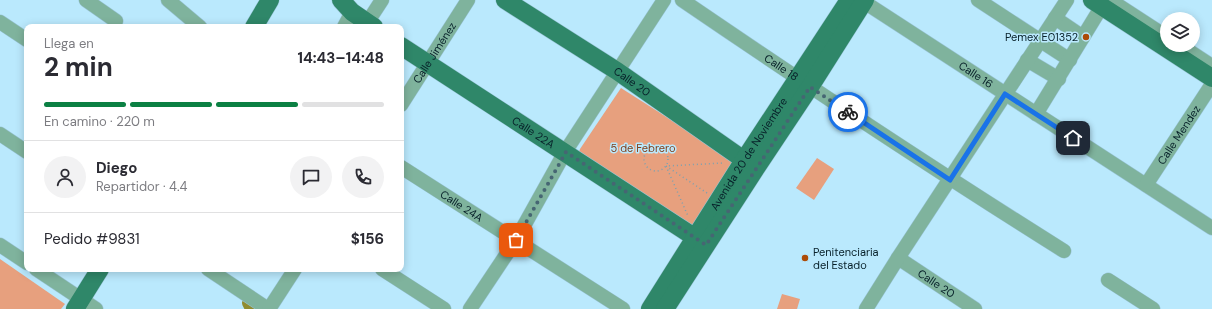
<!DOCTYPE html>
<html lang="es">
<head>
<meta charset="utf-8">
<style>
	body { margin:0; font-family:"DM Sans",sans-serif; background:#f2f2f3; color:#2b2b33; height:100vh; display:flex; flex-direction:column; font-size:15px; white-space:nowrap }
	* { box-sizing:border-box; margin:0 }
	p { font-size:13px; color:#7c7c81 }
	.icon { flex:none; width:22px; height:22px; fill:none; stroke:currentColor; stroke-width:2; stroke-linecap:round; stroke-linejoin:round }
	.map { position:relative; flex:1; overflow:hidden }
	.details { position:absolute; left:24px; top:24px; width:380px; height:248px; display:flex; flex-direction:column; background:#fff; border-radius:8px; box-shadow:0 2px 10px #0003 }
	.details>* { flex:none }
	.tools { position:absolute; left:1160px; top:12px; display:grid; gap:8px }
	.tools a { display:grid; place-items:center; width:40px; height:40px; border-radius:50%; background:#fff; box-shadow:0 2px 10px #0003; font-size:20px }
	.pin { position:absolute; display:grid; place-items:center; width:34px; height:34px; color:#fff; margin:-17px; border-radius:8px; box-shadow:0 2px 6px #0006 }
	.courier { position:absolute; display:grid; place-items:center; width:40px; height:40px; margin:-20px; border:3px solid #1a73e8; border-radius:50%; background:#fff; color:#222; box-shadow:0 1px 5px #0007 }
	.overview em { font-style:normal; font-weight:700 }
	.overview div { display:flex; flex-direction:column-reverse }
	.overview { display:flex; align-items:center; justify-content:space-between; height:68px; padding:0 20px }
	h1 { font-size:26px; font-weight:700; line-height:30px }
	.bar { display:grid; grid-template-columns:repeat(4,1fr); gap:6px 4px; align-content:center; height:48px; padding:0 20px }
	.bar i { height:5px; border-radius:3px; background:#e1e1e2 }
	.bar .selected { background:#0b8043 }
	.bar p { grid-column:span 4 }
	.line { display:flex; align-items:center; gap:10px; padding:0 20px; border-top:1px solid #e1e1e2 }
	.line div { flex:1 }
	.round { display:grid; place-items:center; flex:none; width:42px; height:42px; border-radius:21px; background:#f2f2f3 }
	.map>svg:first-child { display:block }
	.green { fill:#e7a07e }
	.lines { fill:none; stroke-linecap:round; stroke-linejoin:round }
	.canal { stroke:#908c30; stroke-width:10 }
	.minor-casing { stroke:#9ac5d7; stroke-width:15 }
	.major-casing { stroke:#9ac5d7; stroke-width:19 }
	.path { stroke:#7aa1b1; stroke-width:1.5; stroke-dasharray:1 3; stroke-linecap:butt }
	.minor { stroke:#7fb39d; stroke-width:14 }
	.major { stroke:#2f8769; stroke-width:18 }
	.done { stroke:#466673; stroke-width:4; stroke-dasharray:0 7.2 }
	.route { stroke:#1a73e8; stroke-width:5 }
	.poi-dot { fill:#ac4b07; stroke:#bae9fd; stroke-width:1.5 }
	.labels { text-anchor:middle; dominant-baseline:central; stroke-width:3; stroke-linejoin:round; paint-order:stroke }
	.poi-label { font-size:11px; fill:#072029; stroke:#bae9fd; text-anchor:end }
	.street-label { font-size:11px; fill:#072029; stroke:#bae9fd }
	.park-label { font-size:11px; fill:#82401c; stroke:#bae9fd }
</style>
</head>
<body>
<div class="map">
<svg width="1212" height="309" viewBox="0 0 1212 309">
	<rect width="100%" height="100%" fill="#bae9fd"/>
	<g class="green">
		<polygon points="621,88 734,160 693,227 579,152 580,149"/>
		<polygon points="817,158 834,169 814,200 796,188"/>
		<polygon points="0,259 65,304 61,309 0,309"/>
		<polygon points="782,294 800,299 797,309 777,309"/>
	</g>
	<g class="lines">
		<polyline class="canal" points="247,303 250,309"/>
		<g class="minor-casing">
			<g id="minor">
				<polyline points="86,0 116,21"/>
				<polyline points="168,0 200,27"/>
				<path id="s1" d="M682,0C808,86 935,170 1064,251"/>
				<path id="s2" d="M861,0L1212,228"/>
				<polyline points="978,0 1070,60"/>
				<polyline points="1110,0 1167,37"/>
				<polyline points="1055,18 1083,37"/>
				<polyline points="0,22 27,40"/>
				<polyline points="367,23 382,0"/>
				<polyline points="344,27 352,12"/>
				<polyline points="1180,45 1212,66"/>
				<polyline points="1027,60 1059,79"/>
				<path id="s3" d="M401,105L468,0"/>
				<polyline points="1036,114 1102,6"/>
				<polyline points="0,134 27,152"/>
				<path id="s4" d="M401,167L623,309"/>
				<path id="s5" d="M1146,185L1212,84"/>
				<polyline points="0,245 27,263"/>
				<path id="s6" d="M898,258L975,309"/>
				<polyline points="36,269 96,309"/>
				<polyline points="208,269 268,309"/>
				<polyline points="382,269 444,309"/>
				<polyline points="1108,280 1153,309"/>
				<polyline points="269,309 295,269"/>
				<polyline points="470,309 516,240 565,152 664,0"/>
				<polyline points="866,309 898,258 1067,0"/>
			</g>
		</g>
		<g class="major-casing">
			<g id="major">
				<polyline points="341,0 352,12 374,27"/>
				<path id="s7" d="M505,0L617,71L754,167"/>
				<polyline points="1092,0 1212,78"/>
				<polyline points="254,27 270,0"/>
				<path id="s8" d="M401,46L705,244"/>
				<polyline points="75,309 100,269"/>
				<path id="s9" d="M650,309L744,160L849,0"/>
				<polyline points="665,309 756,168 810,87 865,0"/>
			</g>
		</g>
		<g class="path">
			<circle cx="656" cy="159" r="12"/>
			<polyline points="666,166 688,216"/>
			<polyline points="707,193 666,166 724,163"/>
		</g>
		<use href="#minor" class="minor"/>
		<use href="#major" class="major"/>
	</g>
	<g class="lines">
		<polyline class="done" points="516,240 566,152 706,245 810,87 848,112"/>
		<polyline class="route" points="848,112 950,180 1005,94 1073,138"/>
	</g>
	<g class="poi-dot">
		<circle cx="1086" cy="37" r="4"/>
		<circle cx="805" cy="258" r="4"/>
	</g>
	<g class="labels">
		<g class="poi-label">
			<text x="1078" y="37">Pemex E01352</text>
			<text x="813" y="252" text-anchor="start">Penitenciaria<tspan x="813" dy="13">del Estado</tspan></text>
		</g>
		<g class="street-label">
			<text stroke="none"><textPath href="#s3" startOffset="62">Calle Jiménez</textPath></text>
			<text stroke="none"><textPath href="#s1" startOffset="120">Calle 18</textPath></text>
			<text stroke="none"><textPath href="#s2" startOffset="137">Calle 16</textPath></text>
			<text stroke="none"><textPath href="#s7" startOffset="151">Calle 20</textPath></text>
			<text stroke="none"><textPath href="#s8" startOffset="158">Calle 22A</textPath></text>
			<text stroke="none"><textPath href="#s5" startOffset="60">Calle Mendez</textPath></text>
			<text stroke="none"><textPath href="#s9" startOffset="184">Avenida 20 de Noviembre</textPath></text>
			<text stroke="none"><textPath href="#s4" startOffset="72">Calle 24A</textPath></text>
			<text stroke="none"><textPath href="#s6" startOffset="46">Calle 20</textPath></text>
		</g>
		<g class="park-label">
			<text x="643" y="148">5 de Febrero</text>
		</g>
	</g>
</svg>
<div class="tools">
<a><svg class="icon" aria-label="layers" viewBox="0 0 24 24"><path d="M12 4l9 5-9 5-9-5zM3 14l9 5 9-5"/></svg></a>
</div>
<div class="pin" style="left:516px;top:240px;background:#ea580c"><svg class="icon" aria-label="bag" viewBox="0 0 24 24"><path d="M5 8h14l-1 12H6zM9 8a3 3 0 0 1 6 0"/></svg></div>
<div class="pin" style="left:1073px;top:138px;background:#1f2937"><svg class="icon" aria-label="home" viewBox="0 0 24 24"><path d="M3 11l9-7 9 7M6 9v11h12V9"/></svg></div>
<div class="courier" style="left:848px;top:112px"><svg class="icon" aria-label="bike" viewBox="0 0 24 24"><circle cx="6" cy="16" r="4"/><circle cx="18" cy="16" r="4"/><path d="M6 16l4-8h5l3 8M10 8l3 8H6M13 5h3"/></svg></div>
<section class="details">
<div class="overview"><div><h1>2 min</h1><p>Llega en</p></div><em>14:43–14:48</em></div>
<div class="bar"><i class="selected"></i><i class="selected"></i><i class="selected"></i><i></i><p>En camino · 220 m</p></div>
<div class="line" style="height:72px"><a class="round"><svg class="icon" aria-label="person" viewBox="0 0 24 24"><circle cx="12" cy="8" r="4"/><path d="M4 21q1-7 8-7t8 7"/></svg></a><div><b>Diego</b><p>Repartidor · 4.4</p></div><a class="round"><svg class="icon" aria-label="chat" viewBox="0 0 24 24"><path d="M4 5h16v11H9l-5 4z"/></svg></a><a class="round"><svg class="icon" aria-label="phone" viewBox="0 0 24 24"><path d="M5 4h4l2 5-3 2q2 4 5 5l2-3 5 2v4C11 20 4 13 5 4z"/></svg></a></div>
<div class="line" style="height:52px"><div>Pedido #9831</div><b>$156</b></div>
</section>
</div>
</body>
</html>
